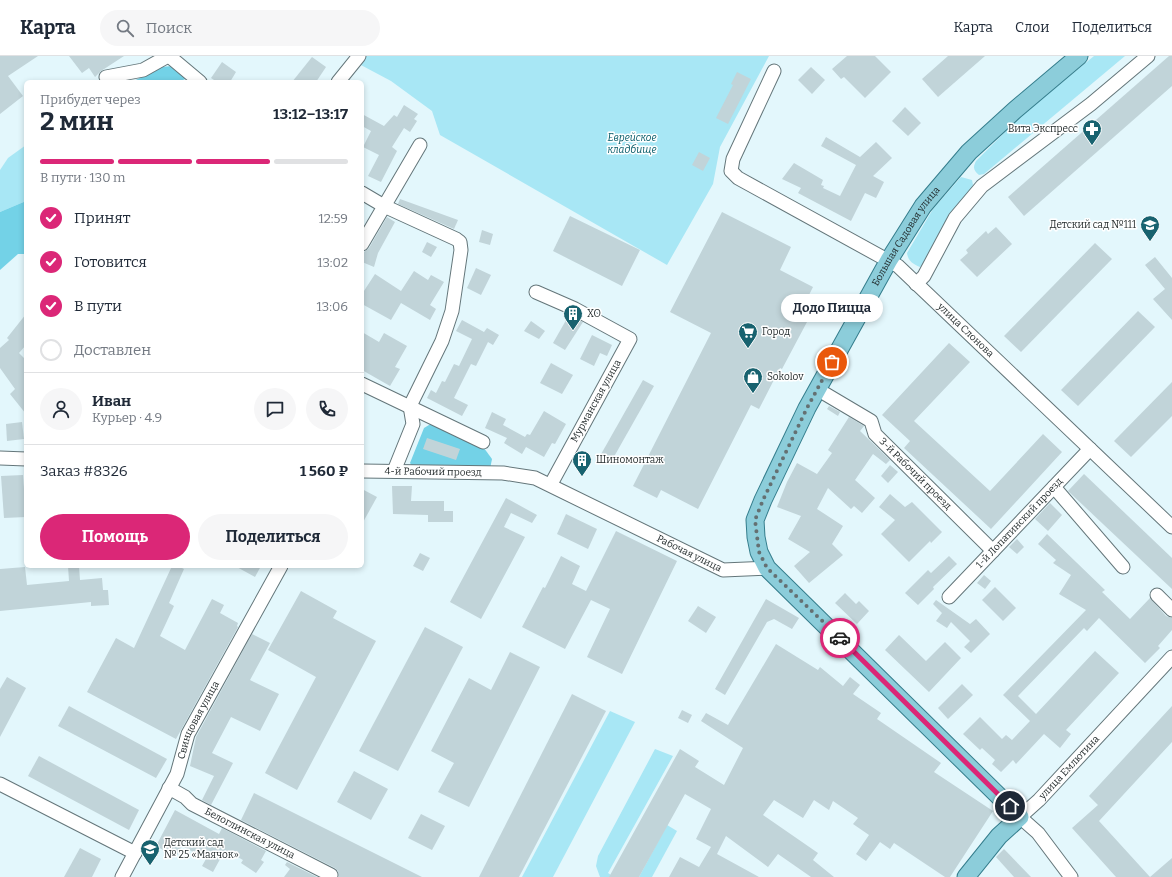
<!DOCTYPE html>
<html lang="ru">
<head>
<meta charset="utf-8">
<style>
	body { margin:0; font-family:Bitter,serif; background:#f6f6f7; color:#1f2937; height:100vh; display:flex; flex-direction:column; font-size:15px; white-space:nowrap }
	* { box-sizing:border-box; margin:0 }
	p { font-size:13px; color:#747a83 }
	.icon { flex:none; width:22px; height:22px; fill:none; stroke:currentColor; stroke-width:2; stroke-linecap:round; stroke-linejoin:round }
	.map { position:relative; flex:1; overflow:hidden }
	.panel { position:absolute; left:24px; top:24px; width:340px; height:488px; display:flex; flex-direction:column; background:#fff; border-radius:6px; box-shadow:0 2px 6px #0003 }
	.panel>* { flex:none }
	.pin { position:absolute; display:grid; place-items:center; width:34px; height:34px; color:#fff; margin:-17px; border:2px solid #fff; border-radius:50%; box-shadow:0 1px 4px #0007 }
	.courier { position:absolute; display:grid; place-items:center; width:40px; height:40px; margin:-20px; border:3px solid #db2777; border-radius:50%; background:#fff; color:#222; box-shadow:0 1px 5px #0007 }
	.bubble { position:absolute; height:28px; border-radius:14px; background:#fff; box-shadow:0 2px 6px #0003; font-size:13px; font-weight:700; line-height:28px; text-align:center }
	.head em { font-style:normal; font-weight:700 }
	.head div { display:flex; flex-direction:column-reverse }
	.head { display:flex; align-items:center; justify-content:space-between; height:68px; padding:0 16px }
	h1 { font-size:26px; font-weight:700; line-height:30px }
	.bar { display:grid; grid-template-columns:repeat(4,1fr); gap:6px 4px; align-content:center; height:48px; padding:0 16px }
	.bar i { height:5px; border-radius:3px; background:#e0e1e3 }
	.bar .current { background:#db2777 }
	.bar p { grid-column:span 4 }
	.line { display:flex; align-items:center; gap:10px; padding:0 16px; border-top:1px solid #e0e1e3 }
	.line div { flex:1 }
	.round { display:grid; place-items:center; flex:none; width:42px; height:42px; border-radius:21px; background:#f6f6f7 }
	ol { padding:0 16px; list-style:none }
	li { display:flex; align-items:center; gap:12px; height:44px }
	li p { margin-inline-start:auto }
	li .icon { padding:4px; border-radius:50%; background:#db2777; color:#fff; stroke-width:4 }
	li:last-child { color:#747a83 }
	li i { width:22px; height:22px; border:2px solid #e0e1e3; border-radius:50% }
	.action { display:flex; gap:8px; margin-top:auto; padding:8px 16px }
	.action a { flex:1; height:46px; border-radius:24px; background:#db2777; color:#fff; font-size:16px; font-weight:700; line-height:46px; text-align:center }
	.action a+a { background:#f6f6f7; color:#1f2937 }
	header { display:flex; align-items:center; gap:24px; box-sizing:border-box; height:56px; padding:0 20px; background:#fff; border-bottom:1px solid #e0e1e3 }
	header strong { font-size:19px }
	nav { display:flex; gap:22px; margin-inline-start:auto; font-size:14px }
	.search { width:280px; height:36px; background:#f6f6f7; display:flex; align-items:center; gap:10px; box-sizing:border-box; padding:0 14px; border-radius:22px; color:#747a83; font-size:15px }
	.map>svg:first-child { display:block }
	.green { fill:#a8e7f5 }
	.forest { fill:#73d2e7 }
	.building { fill:#c1d4d9 }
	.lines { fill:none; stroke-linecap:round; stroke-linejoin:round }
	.minor-casing { stroke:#64767a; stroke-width:15 }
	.major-casing { stroke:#347d8c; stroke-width:19 }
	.minor { stroke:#fff; stroke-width:13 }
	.major { stroke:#8ccdda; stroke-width:17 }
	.done { stroke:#647072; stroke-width:4; stroke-dasharray:0 7.2 }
	.route { stroke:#db2777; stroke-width:5 }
	.labels { text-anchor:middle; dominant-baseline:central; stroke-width:3; stroke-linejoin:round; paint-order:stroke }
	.poi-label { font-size:10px; fill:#1f2728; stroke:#fff; text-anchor:start }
	.park-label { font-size:10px; font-style:italic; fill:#005866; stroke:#fff }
	.street-label { font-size:10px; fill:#1f2728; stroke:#fff }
</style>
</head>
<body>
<header>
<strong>Карта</strong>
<div class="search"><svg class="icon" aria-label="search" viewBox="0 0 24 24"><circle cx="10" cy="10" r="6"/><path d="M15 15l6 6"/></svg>Поиск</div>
<nav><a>Карта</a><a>Слои</a><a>Поделиться</a></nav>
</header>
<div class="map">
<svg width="1172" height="821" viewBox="0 0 1172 821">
	<rect width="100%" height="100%" fill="#e3f7fc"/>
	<g class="green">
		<polygon points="364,0 769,0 720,91 713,128 667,209 440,79 432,55 391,25 359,8"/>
		<path d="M1094,0H1125L984,118L979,119C973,114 973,111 976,105L1020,61Z"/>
		<polygon points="26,89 26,145 0,156 0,114 8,102"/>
		<path d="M961,121L972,124L973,129L971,133L950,158L925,208L920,211C913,208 908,205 907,197L933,153Z"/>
		<polygon points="610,655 635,666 553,821 522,821"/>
		<polygon points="655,693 673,700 608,817 614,821 600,821 596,810 598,800"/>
		<polygon points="667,769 677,775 652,821 639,821"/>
	</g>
	<g class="forest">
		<polygon points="172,10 187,22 179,26 132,26 161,11"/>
		<polygon points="26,145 26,198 18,198 0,214 0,156"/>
		<polygon points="434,366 481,388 492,403 490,413 413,411 410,407 424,372"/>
	</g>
	<g class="building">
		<polygon points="0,0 38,0 8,20 23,40 0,58"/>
		<polygon points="69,0 124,0 101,15 95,21 89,12 82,17"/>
		<polygon points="847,0 875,0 891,16 865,42 844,21 841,23 832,13"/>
		<polygon points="948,0 985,0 938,41 922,23"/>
		<polygon points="1169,0 1172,0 1172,30 1024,160 1008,141"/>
		<polygon points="312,1 326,11 316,26 292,26"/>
		<polygon points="222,6 236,16 230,26 217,26 211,22"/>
		<polygon points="811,11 825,24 812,38 798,24"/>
		<polygon points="737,16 751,23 728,68 716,62 733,29 731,28"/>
		<polygon points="404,49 418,58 414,63 417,65 410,76 404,72 392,91 397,95 381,126 368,120 379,99 363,91 371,75 362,70 362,58 384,70 394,59 397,61"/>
		<polygon points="905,51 921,67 908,80 892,65"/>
		<polygon points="826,81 860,101 876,86 892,102 873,120 884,126 876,142 865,137 851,165 798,137 801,132 782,123 794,107 823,124 821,129 824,130 823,132 840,140 856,109 821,90"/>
		<polygon points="699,96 710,102 703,115 692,109"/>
		<polygon points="400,143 458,164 454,173 398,148"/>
		<polygon points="722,156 791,191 780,214 813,231 798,261 807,266 782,313 780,312 759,353 751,349 698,453 661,434 657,442 633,430 711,277 670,256"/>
		<polygon points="570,160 640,194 622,230 553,195"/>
		<polygon points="387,161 395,166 378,197 374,211 362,206 362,200 364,196 369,192"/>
		<polygon points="996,171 1012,188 977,221 960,204 968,197 966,194 986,175 988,178"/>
		<polygon points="482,174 493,178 490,189 479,186"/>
		<polygon points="427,186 437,191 431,201 422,196"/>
		<polygon points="1095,187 1112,203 1021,296 1004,280"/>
		<polygon points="1155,201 1172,222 1172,264 1153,243 1165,233 1145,209"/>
		<polygon points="476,212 491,219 481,239 467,232"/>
		<polygon points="414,215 428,224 431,219 444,226 430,249 436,253 430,264 401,247 391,264 362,248 362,238 375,218 401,235"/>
		<polygon points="1138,255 1155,271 1078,350 1061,334"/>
		<polygon points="26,258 26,289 19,297 26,304 26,358 10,338 15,333 0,312 0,292 9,284 7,282"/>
		<polygon points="569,259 583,266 565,294 553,287"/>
		<polygon points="462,264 484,276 487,272 499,279 493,289 488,286 476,310 471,308 454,342 468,349 462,360 427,342 431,334 436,337 442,325 445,326 454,308 459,310 472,283 456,275"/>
		<polygon points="531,265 545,275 539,283 524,275"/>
		<polygon points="362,276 379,286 384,277 407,290 395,311 400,313 390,330 362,314"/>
		<polygon points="592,279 612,289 607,300 600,297 594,310 580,303"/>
		<polygon points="949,287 970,306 914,365 990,435 1043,378 1062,396 991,473 904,392 910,385 882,359"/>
		<polygon points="551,307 573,319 562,338 540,327"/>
		<polygon points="643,324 654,330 611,406 600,400"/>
		<polygon points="1172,326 1172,360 1131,401 1114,385"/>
		<polygon points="829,350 840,356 838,360 827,353"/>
		<polygon points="544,355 566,368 555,388 552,387 544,401 526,391 522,398 504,387 507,382 485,372 492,356 506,363 503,369 525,381 527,378 530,379"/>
		<polygon points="849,361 864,370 860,375 890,404 886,408 873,398 855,424 875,442 862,457 854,450 851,453 828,432 817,453 843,470 832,488 843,499 809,527 794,510 810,496 788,483 801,460 777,451 787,426 797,407 817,418 832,397 828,394"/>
		<polygon points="22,366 24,383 7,385 6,368"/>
		<polygon points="427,382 460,393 456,404 423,393"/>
		<polygon points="890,409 898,416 888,427 881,420"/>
		<polygon points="1084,418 1172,502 1172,533 1068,435"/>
		<polygon points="23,419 26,461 4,462 1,420"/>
		<polygon points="392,430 412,430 411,445 444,445 444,455 453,455 453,466 428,466 428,459 393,458"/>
		<polygon points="362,433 377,441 362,468"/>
		<polygon points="890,438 905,451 912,446 942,476 931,487 930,485 909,506 881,478 895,464 879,451"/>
		<polygon points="506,442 537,459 532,467 511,457 504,471 525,481 481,563 450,546"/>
		<polygon points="1050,447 1062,459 1048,475 1035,463"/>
		<polygon points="566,458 597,473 588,493 557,478"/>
		<polygon points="616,475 677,505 622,618 587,601 610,553 591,544 565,593 522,571 543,531 545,532 561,500 580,510 572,528 586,535"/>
		<polygon points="1047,478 1105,534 1102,536 1130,563 1150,542 1166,560 1172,562 1172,574 1158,590 1160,592 1145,607 1099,562 1087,575 1084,572 1018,640 1036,658 1095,595 1119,617 1066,674 1071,678 1060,692 1044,678 1016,708 1013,704 1001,716 992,708 995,704 982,692 980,694 963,678 980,661 1002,683 1006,679 1012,684 1030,665 1003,639 1086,554 1059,538 1071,519 1053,507 1056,504 1038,488"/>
		<polygon points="1017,483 1024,491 1017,498 1009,491"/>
		<polygon points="420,497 430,502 423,515 413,510"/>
		<polygon points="949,500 957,508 933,531 934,533 918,549 905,537 928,514 931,517"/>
		<polygon points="68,510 79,510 80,524 102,522 103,534 108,534 109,549 91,550 91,546 0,555 0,513 25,511 27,529 69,525"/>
		<polygon points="172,510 178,510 184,513 169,547 174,550 160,580 185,594 212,543 224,549 220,557 238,567 237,570 238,571 176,683 87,636 116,582 134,592"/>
		<polygon points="235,510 261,510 255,521"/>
		<polygon points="984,519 991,525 985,533 977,527"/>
		<polygon points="995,531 1016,552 1003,565 982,544"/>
		<polygon points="301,535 337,555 333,562 376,585 297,734 265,717 316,621 268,594"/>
		<polygon points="845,537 856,548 859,545 869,555 857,568 835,547"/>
		<polygon points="766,543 799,562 792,573 774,563 767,566 725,639 715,633"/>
		<polygon points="936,544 970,568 976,563 990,578 971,597 964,591 970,585 951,566 947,572 936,565 942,557 933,548"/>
		<polygon points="698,550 716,561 706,577 688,565"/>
		<polygon points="425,571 463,591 398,715 359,695"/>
		<polygon points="252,578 270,587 250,624 279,638 260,675 231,661 212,697 233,707 211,749 202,744 214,720 190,710 196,681"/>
		<polygon points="899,579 926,605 945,586 961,602 929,636 885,594"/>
		<polygon points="776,588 818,614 820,611 843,630 850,621 860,629 853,638 881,657 877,663 941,707 934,716 993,755 950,821 945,821 894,787 890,793 880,786 866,805 856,798 869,779 853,768 858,762 833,745 829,754 814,744 803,762 774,744 763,759 818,797 813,804 834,821 811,821 778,798 768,811 726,780 717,798 759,821 669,821 680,801 699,811 711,791 696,783 711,753 685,738 639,821 609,821 680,693 699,705 695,711 724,729 743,692 701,665 706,657 728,669"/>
		<polygon points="510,596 540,611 469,751 438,736 454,707 431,695 469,622 491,634"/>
		<polygon points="7,621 26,632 0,681 0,633"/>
		<polygon points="962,628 973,639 948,663 938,652"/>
		<polygon points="572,638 606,655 519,821 479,821"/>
		<polygon points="69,650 167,703 156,722 58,670"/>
		<polygon points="1172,650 1172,686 1099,765 1150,821 1116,821 1072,772 1098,749 1089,740"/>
		<polygon points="682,654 692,659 688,667 678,662"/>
		<polygon points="39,700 139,754 129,774 28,720"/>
		<polygon points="354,715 388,733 371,764 337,746"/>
		<polygon points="254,737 422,821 339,821 338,815 335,812 241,764"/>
		<polygon points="175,754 219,778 222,772 266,795 261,804 264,806 256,817 241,807 243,804 225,794 213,816 202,810 206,803 182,790 176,801 156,790"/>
		<polygon points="421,758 445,770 432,794 408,782"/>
		<polygon points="80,792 101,803 92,821 64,821"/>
		<polygon points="1004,793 1031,821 1014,821 996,801"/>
		<polygon points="1172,802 1172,821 1150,821"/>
		<polygon points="287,806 317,821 284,821 290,813 285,809"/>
	</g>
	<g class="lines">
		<g class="minor-casing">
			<g id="minor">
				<polyline points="169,0 200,26"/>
				<path id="s1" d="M774,15L733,103L731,115L738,122L898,210L1172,471"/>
				<polyline points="106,21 143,14 168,0"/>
				<polyline points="338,26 359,0"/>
				<polyline points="362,137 384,150 456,183 460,186 461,194 452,255 442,285 410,350 413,368 394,415"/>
				<polyline points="362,188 420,89"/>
				<polyline points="916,228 924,220 955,162 982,130 1091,48 1148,0"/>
				<polyline points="536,236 575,253 630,283 551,428"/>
				<polyline points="362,328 483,386"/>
				<path id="s2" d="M817,333L871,365L875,378L993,495"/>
				<polyline points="0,402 26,403"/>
				<path id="s3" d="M362,415L503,417L535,422L723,514L767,512"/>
				<polyline points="1054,431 1123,511"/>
				<polyline points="1157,539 1172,554"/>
				<path id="s4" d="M949,541L1090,393"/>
				<polyline points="0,728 135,797"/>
				<path id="s5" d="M169,732L185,741L192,748L331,819"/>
				<path id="s6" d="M122,821L177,718L188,678L281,510"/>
				<path id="s7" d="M1071,821L1038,777L1020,761L1039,744L1172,601"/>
			</g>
		</g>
		<g class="major-casing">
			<g id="major">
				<path id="s8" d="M966,821L999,780L1020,761L767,512L759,496L756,481L755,464L763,444L807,352L889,204L923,150L969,96L1015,54L1079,0"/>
			</g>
		</g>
		<use href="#minor" class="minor"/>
		<use href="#major" class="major"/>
	</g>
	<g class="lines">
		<polyline class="done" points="832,306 807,352 763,444 755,464 759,496 767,512 840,582"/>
		<polyline class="route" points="840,582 1010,750"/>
	</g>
	<defs>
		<g id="pharmacy-pin" transform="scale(1)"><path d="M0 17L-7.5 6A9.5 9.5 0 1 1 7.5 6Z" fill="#18626f" stroke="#fff"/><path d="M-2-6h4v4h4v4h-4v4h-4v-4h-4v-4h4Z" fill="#fff"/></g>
		<g id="school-pin" transform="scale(1)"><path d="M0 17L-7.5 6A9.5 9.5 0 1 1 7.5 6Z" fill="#18626f" stroke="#fff"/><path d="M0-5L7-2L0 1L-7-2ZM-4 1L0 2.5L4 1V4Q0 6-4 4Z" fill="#fff"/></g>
		<g id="building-pin" transform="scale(1)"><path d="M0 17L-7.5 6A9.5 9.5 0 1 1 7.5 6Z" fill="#18626f" stroke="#fff"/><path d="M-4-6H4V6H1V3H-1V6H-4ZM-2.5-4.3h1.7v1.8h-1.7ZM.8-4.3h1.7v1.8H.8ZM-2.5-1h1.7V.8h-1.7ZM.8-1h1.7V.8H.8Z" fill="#fff"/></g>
		<g id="supermarket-pin" transform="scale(1)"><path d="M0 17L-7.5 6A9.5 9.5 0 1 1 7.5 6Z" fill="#18626f" stroke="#fff"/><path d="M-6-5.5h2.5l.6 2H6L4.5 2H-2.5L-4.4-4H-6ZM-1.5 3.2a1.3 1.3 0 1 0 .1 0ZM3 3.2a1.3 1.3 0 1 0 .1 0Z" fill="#fff"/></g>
		<g id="shop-pin" transform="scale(1)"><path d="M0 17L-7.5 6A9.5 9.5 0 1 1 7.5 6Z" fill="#18626f" stroke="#fff"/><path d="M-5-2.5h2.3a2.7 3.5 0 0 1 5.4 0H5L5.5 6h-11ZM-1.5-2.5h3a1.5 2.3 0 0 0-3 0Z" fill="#fff"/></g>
	</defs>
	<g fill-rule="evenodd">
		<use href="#pharmacy-pin" x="1092" y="73"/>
		<use href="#school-pin" x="1150" y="169"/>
		<use href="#building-pin" x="573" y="258"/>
		<use href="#supermarket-pin" x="748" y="276"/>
		<use href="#shop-pin" x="753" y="321"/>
		<use href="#building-pin" x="582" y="404"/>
		<use href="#school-pin" x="150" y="793"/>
	</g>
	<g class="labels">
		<g class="poi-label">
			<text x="1078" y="73" text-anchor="end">Вита Экспресс</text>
			<text x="1136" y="169" text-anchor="end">Детский сад №111</text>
			<text x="587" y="258">ХО</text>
			<text x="762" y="276">Город</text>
			<text x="767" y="321">Sokolov</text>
			<text x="596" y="404">Шиномонтаж</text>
			<text x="164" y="787">Детский сад<tspan x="164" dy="12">№ 25 «Маячок»</tspan></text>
		</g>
		<g class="park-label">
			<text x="632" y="82">Еврейское<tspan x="632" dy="12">кладбище</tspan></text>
		</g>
		<g class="street-label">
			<text stroke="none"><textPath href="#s8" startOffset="808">Большая Садовая улица</textPath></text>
			<text stroke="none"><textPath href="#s1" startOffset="395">улица Слонова</textPath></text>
			<text transform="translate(596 345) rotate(-61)">Мурманская улица</text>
			<text stroke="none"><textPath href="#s3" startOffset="71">4-й Рабочий проезд</textPath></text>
			<text stroke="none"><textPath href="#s2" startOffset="133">3-й Рабочий проезд</textPath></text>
			<text stroke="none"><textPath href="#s4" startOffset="102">1-й Лопатинский проезд</textPath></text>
			<text stroke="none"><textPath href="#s3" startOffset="345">Рабочая улица</textPath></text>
			<text stroke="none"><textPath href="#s6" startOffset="175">Свинцовая улица</textPath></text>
			<text stroke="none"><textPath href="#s7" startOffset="149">улица Емлютина</textPath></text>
			<text stroke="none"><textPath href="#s5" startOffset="93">Белоглинская улица</textPath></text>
		</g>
	</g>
</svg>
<div class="pin" style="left:832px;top:306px;background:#ea580c"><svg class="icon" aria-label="bag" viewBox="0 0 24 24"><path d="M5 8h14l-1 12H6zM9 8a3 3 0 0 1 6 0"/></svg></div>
<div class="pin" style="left:1010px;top:750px;background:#1f2937"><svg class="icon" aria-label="home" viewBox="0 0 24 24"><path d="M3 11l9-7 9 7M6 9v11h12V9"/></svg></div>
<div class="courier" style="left:840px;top:582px"><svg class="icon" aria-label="car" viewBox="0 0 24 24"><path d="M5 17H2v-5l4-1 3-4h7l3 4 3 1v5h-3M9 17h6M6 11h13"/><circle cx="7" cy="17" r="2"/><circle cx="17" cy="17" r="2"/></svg></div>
<div class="bubble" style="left:781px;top:238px;width:102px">Додо Пицца</div>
<section class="panel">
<div class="head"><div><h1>2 мин</h1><p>Прибудет через</p></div><em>13:12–13:17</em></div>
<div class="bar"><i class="current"></i><i class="current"></i><i class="current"></i><i></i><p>В пути · 130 m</p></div>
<ol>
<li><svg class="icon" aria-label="check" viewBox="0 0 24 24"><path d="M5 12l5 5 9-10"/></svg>Принят<p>12:59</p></li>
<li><svg class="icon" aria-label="check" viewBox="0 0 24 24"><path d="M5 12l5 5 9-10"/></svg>Готовится<p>13:02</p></li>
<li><svg class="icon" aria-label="check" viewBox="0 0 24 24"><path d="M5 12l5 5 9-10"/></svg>В пути<p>13:06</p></li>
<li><i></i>Доставлен</li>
</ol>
<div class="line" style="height:72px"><a class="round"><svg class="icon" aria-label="person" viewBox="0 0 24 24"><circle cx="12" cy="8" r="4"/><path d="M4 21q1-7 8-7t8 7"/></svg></a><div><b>Иван</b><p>Курьер · 4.9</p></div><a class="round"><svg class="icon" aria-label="chat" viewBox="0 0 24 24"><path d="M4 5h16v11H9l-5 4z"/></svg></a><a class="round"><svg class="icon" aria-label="phone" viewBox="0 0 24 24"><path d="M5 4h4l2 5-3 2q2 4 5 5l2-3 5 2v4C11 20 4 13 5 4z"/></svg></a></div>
<div class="line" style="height:52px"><div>Заказ #8326</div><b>1 560 ₽</b></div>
<div class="action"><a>Помощь</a><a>Поделиться</a></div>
</section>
</div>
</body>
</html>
